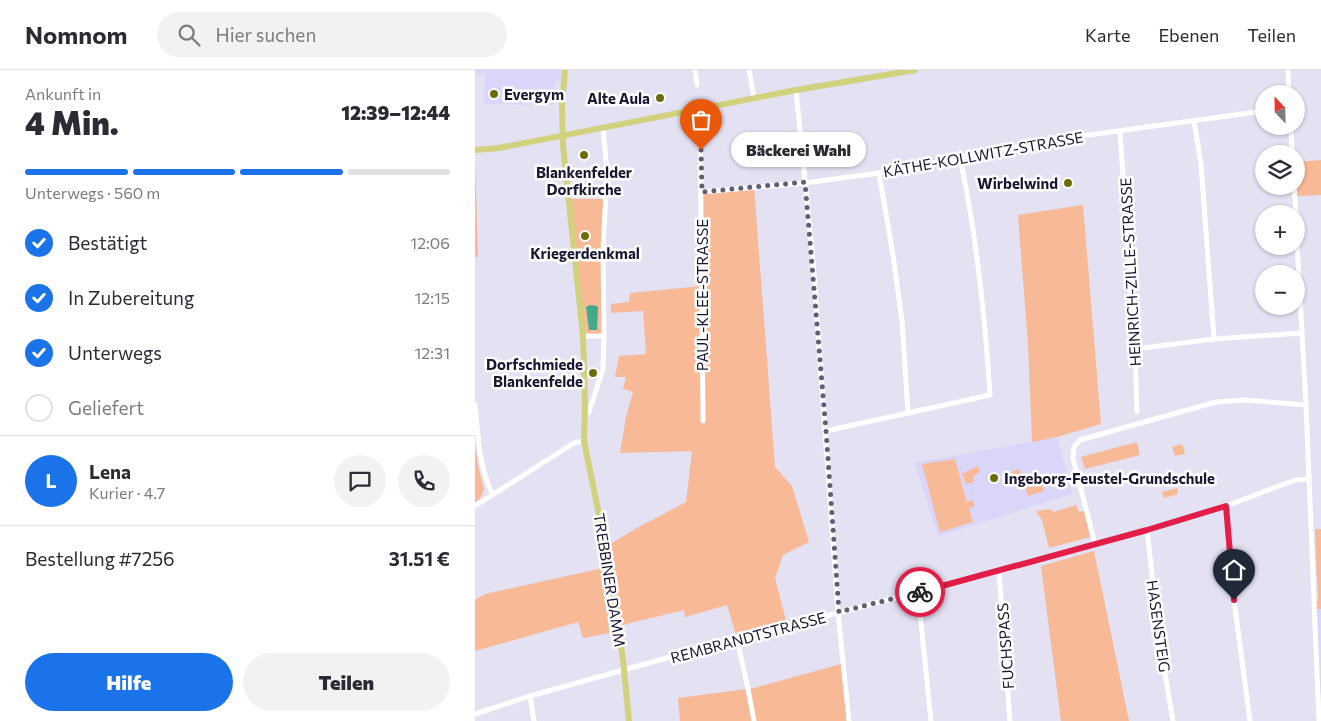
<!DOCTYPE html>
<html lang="de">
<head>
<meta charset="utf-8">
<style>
	body { margin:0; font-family:Commissioner,sans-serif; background:#f2f2f3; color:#2b2b33; height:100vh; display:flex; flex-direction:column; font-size:19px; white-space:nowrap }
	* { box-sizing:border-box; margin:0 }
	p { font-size:16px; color:#7c7c81 }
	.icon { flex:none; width:28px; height:28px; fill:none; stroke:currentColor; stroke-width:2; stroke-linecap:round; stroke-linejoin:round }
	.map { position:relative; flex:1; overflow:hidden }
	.panel { display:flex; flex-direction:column; background:#fff; width:475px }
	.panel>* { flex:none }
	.needle { width:32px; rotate:338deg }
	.buttons { position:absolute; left:780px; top:15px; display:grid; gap:10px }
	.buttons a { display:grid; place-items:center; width:50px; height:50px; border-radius:50%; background:#fff; box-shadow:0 1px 4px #0004; font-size:25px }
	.pin { position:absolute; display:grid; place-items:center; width:42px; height:42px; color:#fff; margin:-51px -21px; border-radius:50% 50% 50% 0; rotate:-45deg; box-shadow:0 0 5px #0007 }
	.pin .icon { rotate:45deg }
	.courier { position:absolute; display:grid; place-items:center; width:50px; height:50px; margin:-25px; border:4px solid #e11d48; border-radius:50%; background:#fff; color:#222; box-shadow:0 1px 6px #0007 }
	.bubble { position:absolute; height:35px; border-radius:18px; background:#fff; box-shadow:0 1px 4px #0004; font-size:16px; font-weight:800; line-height:35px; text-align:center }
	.summary em { font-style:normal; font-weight:800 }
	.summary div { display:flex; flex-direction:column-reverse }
	.summary { display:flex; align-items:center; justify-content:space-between; height:85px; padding:0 25px }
	h1 { font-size:32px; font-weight:800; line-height:38px }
	.bar { display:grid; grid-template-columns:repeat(4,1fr); gap:8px 5px; align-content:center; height:60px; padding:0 25px }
	.bar i { height:6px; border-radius:4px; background:#e1e1e2 }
	.bar .current { background:#1a73e8 }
	.bar p { grid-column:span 4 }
	.line { display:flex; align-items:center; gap:12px; padding:0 25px; border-top:1px solid #e1e1e2 }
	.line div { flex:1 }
	.round { display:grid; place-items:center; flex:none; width:52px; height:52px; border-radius:26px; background:#f2f2f3 }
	ol { padding:0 25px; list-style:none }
	li { display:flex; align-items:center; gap:15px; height:55px }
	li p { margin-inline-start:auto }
	li .icon { padding:5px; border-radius:50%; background:#1a73e8; color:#fff; stroke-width:4 }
	li:last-child { color:#7c7c81 }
	li i { width:28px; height:28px; border:2px solid #e1e1e2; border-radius:50% }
	.primary-button { display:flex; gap:10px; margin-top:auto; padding:10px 25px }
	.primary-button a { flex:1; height:58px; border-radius:30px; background:#1a73e8; color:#fff; font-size:20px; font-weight:800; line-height:58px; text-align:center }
	.primary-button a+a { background:#f2f2f3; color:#2b2b33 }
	header { display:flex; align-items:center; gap:30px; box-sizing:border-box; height:70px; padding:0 25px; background:#fff; border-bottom:1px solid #e1e1e2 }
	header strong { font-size:24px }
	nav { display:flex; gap:28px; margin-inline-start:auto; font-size:18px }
	.search { width:350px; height:45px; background:#f2f2f3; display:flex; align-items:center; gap:12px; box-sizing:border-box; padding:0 18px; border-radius:28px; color:#7c7c81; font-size:19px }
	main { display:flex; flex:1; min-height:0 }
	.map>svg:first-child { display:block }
	.built { fill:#d9d6f9 }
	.green { fill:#f8b997 }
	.water { fill:#40aa8a }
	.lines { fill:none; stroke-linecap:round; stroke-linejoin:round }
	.minor { stroke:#fff; stroke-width:5 }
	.major { stroke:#d1d17e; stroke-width:6 }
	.done { stroke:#615d75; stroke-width:5; stroke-dasharray:0 9 }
	.route { stroke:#e11d48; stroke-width:6 }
	.poi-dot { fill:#6c6c0c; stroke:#fff; stroke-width:2 }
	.labels { text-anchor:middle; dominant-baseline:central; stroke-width:5; stroke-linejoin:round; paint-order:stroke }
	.poi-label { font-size:15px; font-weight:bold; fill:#1b1632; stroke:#fff; text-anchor:end }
	.street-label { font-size:15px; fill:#1b1632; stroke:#fff }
</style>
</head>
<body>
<header>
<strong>Nomnom</strong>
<div class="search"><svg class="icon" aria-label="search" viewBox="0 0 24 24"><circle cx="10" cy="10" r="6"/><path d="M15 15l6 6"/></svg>Hier suchen</div>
<nav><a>Karte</a><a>Ebenen</a><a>Teilen</a></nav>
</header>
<main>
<section class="panel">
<div class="summary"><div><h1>4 Min.</h1><p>Ankunft in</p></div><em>12:39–12:44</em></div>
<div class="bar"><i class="current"></i><i class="current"></i><i class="current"></i><i></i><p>Unterwegs · 560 m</p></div>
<ol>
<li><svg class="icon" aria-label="check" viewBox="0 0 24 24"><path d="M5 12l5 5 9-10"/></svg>Bestätigt<p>12:06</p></li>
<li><svg class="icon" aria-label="check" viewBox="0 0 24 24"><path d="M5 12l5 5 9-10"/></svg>In Zubereitung<p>12:15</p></li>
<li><svg class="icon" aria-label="check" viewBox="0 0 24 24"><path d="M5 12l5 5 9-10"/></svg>Unterwegs<p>12:31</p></li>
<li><i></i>Geliefert</li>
</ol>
<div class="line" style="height:90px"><b class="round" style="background:#1a73e8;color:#fff">L</b><div><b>Lena</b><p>Kurier · 4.7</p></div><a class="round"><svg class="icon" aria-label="chat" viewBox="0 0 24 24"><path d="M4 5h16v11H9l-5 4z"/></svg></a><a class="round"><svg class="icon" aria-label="phone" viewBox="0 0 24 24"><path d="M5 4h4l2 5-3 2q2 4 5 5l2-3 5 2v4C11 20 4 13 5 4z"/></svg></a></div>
<div class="line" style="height:65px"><div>Bestellung #7256</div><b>31.51 €</b></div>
<div class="primary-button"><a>Hilfe</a><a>Teilen</a></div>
</section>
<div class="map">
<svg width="846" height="651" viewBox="0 0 846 651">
	<rect width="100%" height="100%" fill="#e3e1f2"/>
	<g class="built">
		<polygon points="0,0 86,0 86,11 80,11 79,35 9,34 10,4 0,4"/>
		<polygon points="582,367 597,424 463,466 440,393"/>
		<polygon points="839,539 846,539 846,624 842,624"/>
	</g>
	<g class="green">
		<polygon points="0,89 3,187 0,187"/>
		<polygon points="846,90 846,125 822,126 821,92"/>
		<polygon points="279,117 300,397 317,416 334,472 308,485 300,508 311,551 261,565 252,535 210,547 209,540 147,555 139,505 132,476 162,458 211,432 217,381 145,383 151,347 158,322 148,319 151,307 140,307 144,286 171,284 168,241 136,243 136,234 154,232 155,223 227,216 227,122"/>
		<polygon points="94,129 128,129 129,266 108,266"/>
		<polygon points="608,135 626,354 582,367 557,372 553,274 543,145"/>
		<polygon points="662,372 665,385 610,399 606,387"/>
		<polygon points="707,374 710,384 700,386 697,377"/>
		<polygon points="0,375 4,400 9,419 5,429 0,432"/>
		<polygon points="480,389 492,433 495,430 499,432 499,437 494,438 498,452 465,462 447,394"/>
		<polygon points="503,396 505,402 498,406 499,412 491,414 487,404"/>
		<polygon points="544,399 548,412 540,415 536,402"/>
		<polygon points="566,410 569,421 553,426 550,415"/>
		<polygon points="702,418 703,424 689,428 687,422"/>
		<polygon points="600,432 604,442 609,441 615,467 574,478 567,450 561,441 576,439 578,442 601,435"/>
		<polygon points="840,459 846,459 846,539 839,539 838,532 843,531"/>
		<polygon points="619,481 654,651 586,651 566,496"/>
		<polygon points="128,498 132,522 134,563 108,568 103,552 0,581 0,530 10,524"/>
		<polygon points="366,594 372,651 205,651 203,628 279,618"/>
	</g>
	<polygon class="water" points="115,235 122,236 123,238 122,260 114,260 111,237"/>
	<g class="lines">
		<g class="minor">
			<polyline points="220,0 222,15"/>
			<polyline points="274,0 279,28"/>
			<polyline points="813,0 814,24"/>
			<polyline points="321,20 338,191 363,543 374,651"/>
			<polyline points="225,39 228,351"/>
			<polyline points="719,51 726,94 739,269"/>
			<polyline points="816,56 817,84"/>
			<polyline points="645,62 660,279 662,342"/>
			<polyline points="404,103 418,185 427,251 433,343"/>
			<polyline points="819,116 821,144"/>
			<polyline points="227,122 330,113 404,103 577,70 789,41"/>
			<polyline points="821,155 831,335 844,651"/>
			<polyline points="108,266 129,266"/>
			<polyline points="660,279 739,269 827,263"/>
			<path d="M0,335C3,365 4,398 18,425"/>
			<polyline points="110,345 114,342 128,299 129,266 128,180 132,102 128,58"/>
			<path d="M351,361L515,325C510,245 502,167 485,88"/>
			<polyline points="0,436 99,373 109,371"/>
			<polyline points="751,436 759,530 775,651"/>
			<polyline points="672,460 685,574 698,651"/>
			<polyline points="620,474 598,388 599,377 605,370 741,332 770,330 831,335"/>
			<polyline points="524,501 535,651"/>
			<polyline points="443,522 456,651"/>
			<polyline points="262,569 273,619 279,651"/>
			<polyline points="55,626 59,651"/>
			<polyline points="0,644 55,626 213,582 524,501 672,460 751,436 820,410 834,409"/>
		</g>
		<g class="major">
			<polyline points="90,0 87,35 88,75 108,266 110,335 109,371 134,494 148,590 154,651"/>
			<polyline points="0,80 24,78 321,20 440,0"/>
		</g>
	</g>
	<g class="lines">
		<polyline class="done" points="226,80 227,122 330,112 351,361 364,542 445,522"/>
		<polyline class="route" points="445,522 672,460 751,436 759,530"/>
	</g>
	<g class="poi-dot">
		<circle cx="19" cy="24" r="5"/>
		<circle cx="185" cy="28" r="5"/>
		<circle cx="109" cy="85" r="5"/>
		<circle cx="593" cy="113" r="5"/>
		<circle cx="110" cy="166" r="5"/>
		<circle cx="118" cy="303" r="5"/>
		<circle cx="519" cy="408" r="5"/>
	</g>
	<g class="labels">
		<g class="poi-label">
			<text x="29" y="24" text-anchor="start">Evergym</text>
			<text x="175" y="28">Alte Aula</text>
			<text x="109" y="102" text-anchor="middle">Blankenfelder<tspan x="109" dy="17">Dorfkirche</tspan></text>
			<text x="583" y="113">Wirbelwind</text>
			<text x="110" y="183" text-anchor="middle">Kriegerdenkmal</text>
			<text x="108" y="294">Dorfschmiede<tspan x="108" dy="17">Blankenfelde</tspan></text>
			<text x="529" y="408" text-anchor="start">Ingeborg-Feustel-Grundschule</text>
		</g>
		<g class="street-label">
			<text transform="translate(508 84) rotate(-10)">KÄTHE-KOLLWITZ-STRASSE</text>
			<text transform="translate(655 202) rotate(-93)">HEINRICH-ZILLE-STRASSE</text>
			<text transform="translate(227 225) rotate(-90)">PAUL-KLEE-STRASSE</text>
			<text transform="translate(135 510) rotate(81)">TREBBINER DAMM</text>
			<text transform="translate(684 556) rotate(82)">HASENSTEIG</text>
			<text transform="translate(273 567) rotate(-15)">REMBRANDTSTRASSE</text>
			<text transform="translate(530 576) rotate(-94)">FUCHSPASS</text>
		</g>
	</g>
</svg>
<div class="buttons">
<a><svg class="needle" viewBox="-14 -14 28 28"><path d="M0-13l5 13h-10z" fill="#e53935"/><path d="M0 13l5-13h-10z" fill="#7c7c81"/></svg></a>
<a><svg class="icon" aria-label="layers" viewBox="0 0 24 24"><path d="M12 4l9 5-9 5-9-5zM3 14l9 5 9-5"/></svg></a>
<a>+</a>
<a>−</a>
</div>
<div class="pin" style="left:226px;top:80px;background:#ea580c"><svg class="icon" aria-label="bag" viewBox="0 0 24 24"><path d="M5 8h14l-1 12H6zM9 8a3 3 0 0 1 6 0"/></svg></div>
<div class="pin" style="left:759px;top:530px;background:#1f2937"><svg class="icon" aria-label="home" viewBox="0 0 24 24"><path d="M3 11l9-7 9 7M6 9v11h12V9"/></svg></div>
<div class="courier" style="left:445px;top:522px"><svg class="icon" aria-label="bike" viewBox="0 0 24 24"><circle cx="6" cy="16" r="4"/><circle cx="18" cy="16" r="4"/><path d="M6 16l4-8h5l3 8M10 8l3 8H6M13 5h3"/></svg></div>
<div class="bubble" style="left:256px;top:62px;width:135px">Bäckerei Wahl</div>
</div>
</main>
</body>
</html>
